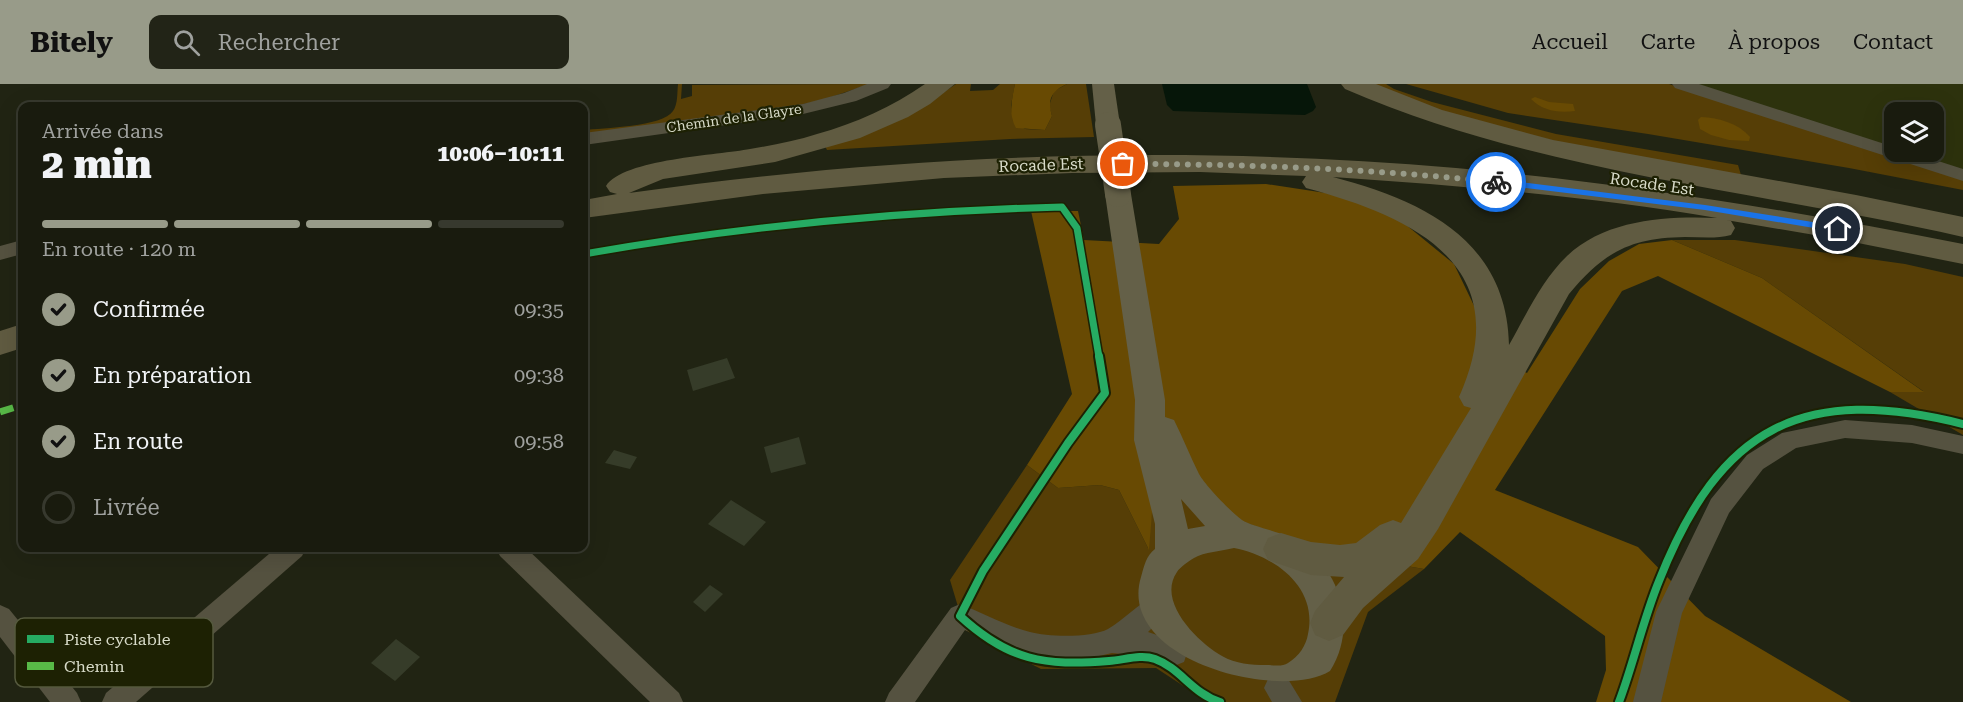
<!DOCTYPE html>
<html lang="fr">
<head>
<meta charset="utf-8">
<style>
	body { margin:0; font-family:"Roboto Serif",serif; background:#222417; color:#f1f3f6; height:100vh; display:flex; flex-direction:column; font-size:22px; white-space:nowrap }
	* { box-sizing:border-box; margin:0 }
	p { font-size:20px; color:#9fa19e }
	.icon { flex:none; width:33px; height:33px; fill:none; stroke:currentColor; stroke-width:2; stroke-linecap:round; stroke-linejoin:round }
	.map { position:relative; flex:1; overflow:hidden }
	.side { position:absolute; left:18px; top:18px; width:570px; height:450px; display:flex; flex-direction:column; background:#191b0e; border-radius:12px; box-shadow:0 6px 24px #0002,0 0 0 2px #37392e }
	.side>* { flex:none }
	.tools { position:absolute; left:1884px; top:18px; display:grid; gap:12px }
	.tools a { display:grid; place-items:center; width:60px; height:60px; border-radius:12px; background:#191b0e; box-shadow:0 6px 24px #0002,0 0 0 2px #37392e; font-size:30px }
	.pin { position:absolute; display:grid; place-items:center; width:51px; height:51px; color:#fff; margin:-26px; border:3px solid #fff; border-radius:50%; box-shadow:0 2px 6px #0007 }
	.courier { position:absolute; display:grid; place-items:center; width:60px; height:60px; margin:-30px; border:4px solid #1a73e8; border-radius:50%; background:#fff; color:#222; box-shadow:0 2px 8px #0007 }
	.head em { font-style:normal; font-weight:800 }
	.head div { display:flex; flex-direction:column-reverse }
	.head { display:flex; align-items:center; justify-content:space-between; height:102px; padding:0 24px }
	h1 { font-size:39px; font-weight:800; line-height:45px }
	.bar { display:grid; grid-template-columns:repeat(4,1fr); gap:9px 6px; align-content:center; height:72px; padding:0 24px }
	.bar i { height:8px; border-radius:4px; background:#37392e }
	.bar .active { background:#989b89 }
	.bar p { grid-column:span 4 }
	ol { padding:0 24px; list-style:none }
	li { display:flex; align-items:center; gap:18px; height:66px }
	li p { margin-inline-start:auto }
	li .icon { padding:6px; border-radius:50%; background:#989b89; color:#111; stroke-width:4 }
	li:last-child { color:#9fa19e }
	li i { width:33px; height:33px; border:3px solid #37392e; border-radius:50% }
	header { display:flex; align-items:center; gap:36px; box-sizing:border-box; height:84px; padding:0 30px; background:#989b89; color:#111 }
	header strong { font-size:28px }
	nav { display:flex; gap:33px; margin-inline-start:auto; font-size:21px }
	.search { width:420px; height:54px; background:#222417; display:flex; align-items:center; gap:15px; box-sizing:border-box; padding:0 21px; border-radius:12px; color:#9fa19e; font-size:22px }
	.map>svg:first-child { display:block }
	.built { fill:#2d320d }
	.green { fill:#563e06 }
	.forest { fill:#684a03 }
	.water { fill:#061609 }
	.building { fill:#363c29 }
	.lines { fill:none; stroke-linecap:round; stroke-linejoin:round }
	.minor { fill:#555240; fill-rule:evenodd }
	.major { fill:#646048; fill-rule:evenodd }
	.highway { fill:#605b41; fill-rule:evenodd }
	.major-bridge { stroke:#646048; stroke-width:26 }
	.quiet { stroke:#58b947; stroke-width:7; stroke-dasharray:14 7; stroke-linecap:butt }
	.cycleway-far1-casing { stroke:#1d2103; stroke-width:10 }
	.cycleway-casing { stroke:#1d2103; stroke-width:12 }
	.cycleway-far1 { stroke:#26ab63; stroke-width:7 }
	.cycleway { stroke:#26ab63; stroke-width:8 }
	.route { fill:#1a73e8 }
	.done { stroke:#989b89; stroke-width:6; stroke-dasharray:0 10.8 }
	.labels { text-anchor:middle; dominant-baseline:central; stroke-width:4.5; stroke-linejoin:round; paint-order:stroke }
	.far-street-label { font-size:14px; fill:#d8dbc9; stroke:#1d2103 }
	.street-label { font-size:16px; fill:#d8dbc9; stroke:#1d2103 }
	.key { fill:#1d2103; stroke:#55593e; stroke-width:1.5 }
	.key-label { font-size:16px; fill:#d8dbc9 }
</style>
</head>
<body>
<header>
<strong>Bitely</strong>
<div class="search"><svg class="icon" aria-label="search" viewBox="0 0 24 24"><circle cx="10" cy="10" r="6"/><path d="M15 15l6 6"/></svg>Rechercher</div>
<nav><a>Accueil</a><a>Carte</a><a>À propos</a><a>Contact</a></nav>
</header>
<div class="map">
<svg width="1963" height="618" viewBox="0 0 1963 618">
	<rect width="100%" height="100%" fill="#212413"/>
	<polygon class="built" points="1687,0 1963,0 1963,86 1903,68 1934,68 1934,28 1894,28 1894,65"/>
	<g class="green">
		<path d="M678,0H682L681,15L692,12V1L870,0L819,17L767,27L584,50V46C602,44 663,43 673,27C678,20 677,9 678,0Z"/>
		<polygon points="956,0 971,0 970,7 993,6 1000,0 1015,0 1011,21 1013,37 1025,45 1045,46 1052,32 1049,22 1054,7 1067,0 1086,0 1094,53 1010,55 827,66 825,62 934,15"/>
		<polygon points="1369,0 1386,0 1394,5 1432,18 1556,50 1738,81 1741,91 1587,65 1458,33"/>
		<polygon points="1406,0 1669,0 1963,94 1963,106 1849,84 1648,50 1508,29"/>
		<polygon points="1672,156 1735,156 1905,180 1963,193 1963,351 1890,308 1923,307 1762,194"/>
		<polygon points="1027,381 1058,404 1100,401 1119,406 1148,464 1154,403 1199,400 1325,468 1424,485 1368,528 1335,618 1208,618 1156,584 1041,585 965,546 950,496"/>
	</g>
	<g class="forest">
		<path d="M1015,0H1067C1051,7 1047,16 1052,32L1045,46L1016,44C1008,31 1012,14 1015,0Z"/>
		<path d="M1535,13L1549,18L1573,20L1575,27C1558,29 1543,27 1531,15Z"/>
		<path d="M1701,33C1719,34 1738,39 1750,53L1749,57L1729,56L1711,51L1700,45L1698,36Z"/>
		<polygon points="1266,100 1352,113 1405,140 1454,180 1478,230 1476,265 1527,289 1580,205 1609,177 1639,160 1672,156 1762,194 1924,308 1890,308 1658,192 1622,207 1495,406 1638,463 1705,532 1851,618 1596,618 1606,586 1605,552 1460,448 1424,485 1325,468 1154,404 1149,466 1119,406 1100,401 1058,404 1027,381 1072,310 1031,127 1078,127 1084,156 1159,160 1179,135 1173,102"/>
	</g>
	<polygon class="water" points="1162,0 1307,0 1316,23 1313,27 1305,31 1173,27 1167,21"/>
	<g class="building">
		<polygon points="727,274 735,294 693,307 687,286"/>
		<polygon points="799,353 806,380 771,389 764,363"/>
		<polygon points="614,366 637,373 630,385 605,379"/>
		<polygon points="731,416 766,438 744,462 708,440"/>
		<polygon points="710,501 723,510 705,528 693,518"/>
		<polygon points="396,555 420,573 395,597 371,579"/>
	</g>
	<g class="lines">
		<g class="minor">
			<polygon points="867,0 891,0 888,4 856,17 803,30 584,61 584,49 803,20 844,9"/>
			<polygon points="1672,0 1699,0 1894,63 1894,68 1910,68 1963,85 1963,97 1675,4"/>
			<polygon points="22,156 22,170 0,176 0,162"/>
			<polygon points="1845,336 1912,341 1963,352 1963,370 1912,359 1845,354 1796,364 1763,385 1729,429 1682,529 1661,618 1633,618 1656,528 1711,415 1747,371 1782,349"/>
			<polygon points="276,464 306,464 302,472 136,618 102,618 106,609"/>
			<polygon points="496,464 526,464 679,609 683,618 650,618 500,472"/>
			<path d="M1154,513L1163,517L1167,525L1163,533L1148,548L1184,560L1187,569L1184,578L1174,582L1153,573L1112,569L1082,576L1030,573L965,546L915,618H885L889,609L951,524L960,520C983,529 1006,542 1030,548C1048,553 1091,554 1108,545C1124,536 1138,519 1154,513Z"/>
			<polygon points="0,521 9,525 77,609 81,618 50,618 0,553"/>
			<polygon points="1278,591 1288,595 1302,618 1272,618 1264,604 1268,595"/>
		</g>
		<g class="major">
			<polygon points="1092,0 1114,0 1120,41 1116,46 1108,48 1100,46 1096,41"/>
			<path d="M1118,102L1127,104L1131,110L1165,316V333L1174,336C1183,354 1190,372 1199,390C1205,401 1231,428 1242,436C1251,442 1277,447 1289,453C1338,477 1360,540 1330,587C1280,618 1116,576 1141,493C1144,482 1146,472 1155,465V440L1134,356L1135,316L1105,110L1109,104ZM1181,415L1205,442L1188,445ZM1234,464C1275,472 1318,503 1308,550C1306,562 1299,572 1288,579C1282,583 1274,581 1266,581C1251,581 1236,580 1222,572C1199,559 1156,518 1177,488C1180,483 1189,477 1194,474C1204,468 1222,467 1234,464Z"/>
		</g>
		<g class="highway">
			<path d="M925,0H955L930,20L908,33L860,54L775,78L663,95L629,109C903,70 1180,60 1456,84C1627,99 1795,127 1963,160V180L1838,155L1726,136L1731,137L1735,144L1731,151C1716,155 1701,153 1685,153C1630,154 1604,168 1569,210L1438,445L1418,475L1363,524L1343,551L1329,557L1315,551L1310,539L1315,527L1344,493L1311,491L1268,476L1263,465L1268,454L1281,449L1311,458L1340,461L1356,459L1380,441L1393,436L1401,439L1471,324L1464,322L1459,313C1518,182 1414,133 1306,104L1302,98L1306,92L1200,88L1072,89L944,94L763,110L584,134V116L617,110L610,108L606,102C623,75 719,71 750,65C773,61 796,57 817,50C856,39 892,23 925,0ZM1333,93C1462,102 1590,112 1717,134C1667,132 1606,135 1567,172C1542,196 1526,231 1509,261C1507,156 1422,116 1333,93Z"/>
			<path d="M1341,0H1376L1442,26L1553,56L1856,111L1963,133V153C1757,106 1541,90 1345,5Z"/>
			<polygon points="22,240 22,264 0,271 0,247"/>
		</g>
		<polyline class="major-bridge" points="1108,41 1118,110"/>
		<polyline class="quiet" points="0,328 22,321"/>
		<g class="cycleway-far1-casing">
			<path id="cycleway-far1" d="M584,170C743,142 901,127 1062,123L1077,144L1099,273"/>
		</g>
		<g class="cycleway-casing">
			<g id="cycleway">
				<path d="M1099,272L1105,309L1068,359L983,487L960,532C1009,577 1044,582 1109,577C1124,576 1141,570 1155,575C1180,584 1193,610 1220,618"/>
				<path d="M1619,618C1634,578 1643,536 1659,497C1720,342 1803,300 1963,340"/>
			</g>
		</g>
		<use href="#cycleway-far1" class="cycleway-far1"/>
		<use href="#cycleway" class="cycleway"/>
	</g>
	<polygon class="route" points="1496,95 1705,121 1838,142 1842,145 1838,148 1705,126 1493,100 1493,96"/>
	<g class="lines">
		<path class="done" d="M1123,80C1248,80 1372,85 1496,98"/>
	</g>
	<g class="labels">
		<g class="far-street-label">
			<text transform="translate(734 34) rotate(-8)">Chemin de la Glayre</text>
		</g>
		<g class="street-label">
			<text transform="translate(1041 81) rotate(-2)">Rocade Est</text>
			<text transform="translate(1652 100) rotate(8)">Rocade Est</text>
		</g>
	</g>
	<rect x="15" y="534" width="198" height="69" rx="9" class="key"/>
	<rect x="27" y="551" width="27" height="8" fill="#26ab63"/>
	<rect x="27" y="578" width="27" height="8" fill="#58b947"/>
	<g class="key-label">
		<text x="64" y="561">Piste cyclable</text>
		<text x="64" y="588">Chemin</text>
	</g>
</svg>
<div class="tools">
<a><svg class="icon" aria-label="layers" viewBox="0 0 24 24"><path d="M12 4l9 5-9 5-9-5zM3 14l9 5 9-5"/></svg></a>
</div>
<div class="pin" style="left:1123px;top:80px;background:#ea580c"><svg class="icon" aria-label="bag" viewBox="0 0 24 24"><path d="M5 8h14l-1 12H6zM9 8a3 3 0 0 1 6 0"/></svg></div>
<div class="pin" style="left:1838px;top:145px;background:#1f2937"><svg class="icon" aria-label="home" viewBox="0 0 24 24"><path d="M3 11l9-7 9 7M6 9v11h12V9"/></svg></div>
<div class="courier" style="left:1496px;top:98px"><svg class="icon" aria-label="bike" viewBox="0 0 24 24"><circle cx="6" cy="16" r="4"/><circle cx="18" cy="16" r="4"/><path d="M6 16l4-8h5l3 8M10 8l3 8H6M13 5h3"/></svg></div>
<section class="side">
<div class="head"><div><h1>2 min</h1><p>Arrivée dans</p></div><em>10:06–10:11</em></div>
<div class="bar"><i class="active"></i><i class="active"></i><i class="active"></i><i></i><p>En route · 120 m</p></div>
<ol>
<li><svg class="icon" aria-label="check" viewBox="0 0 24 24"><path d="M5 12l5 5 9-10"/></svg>Confirmée<p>09:35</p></li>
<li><svg class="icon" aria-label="check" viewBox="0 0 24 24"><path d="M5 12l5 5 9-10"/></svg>En préparation<p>09:38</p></li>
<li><svg class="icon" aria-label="check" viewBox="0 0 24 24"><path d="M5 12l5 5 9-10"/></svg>En route<p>09:58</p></li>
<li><i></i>Livrée</li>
</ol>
</section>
</div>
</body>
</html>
